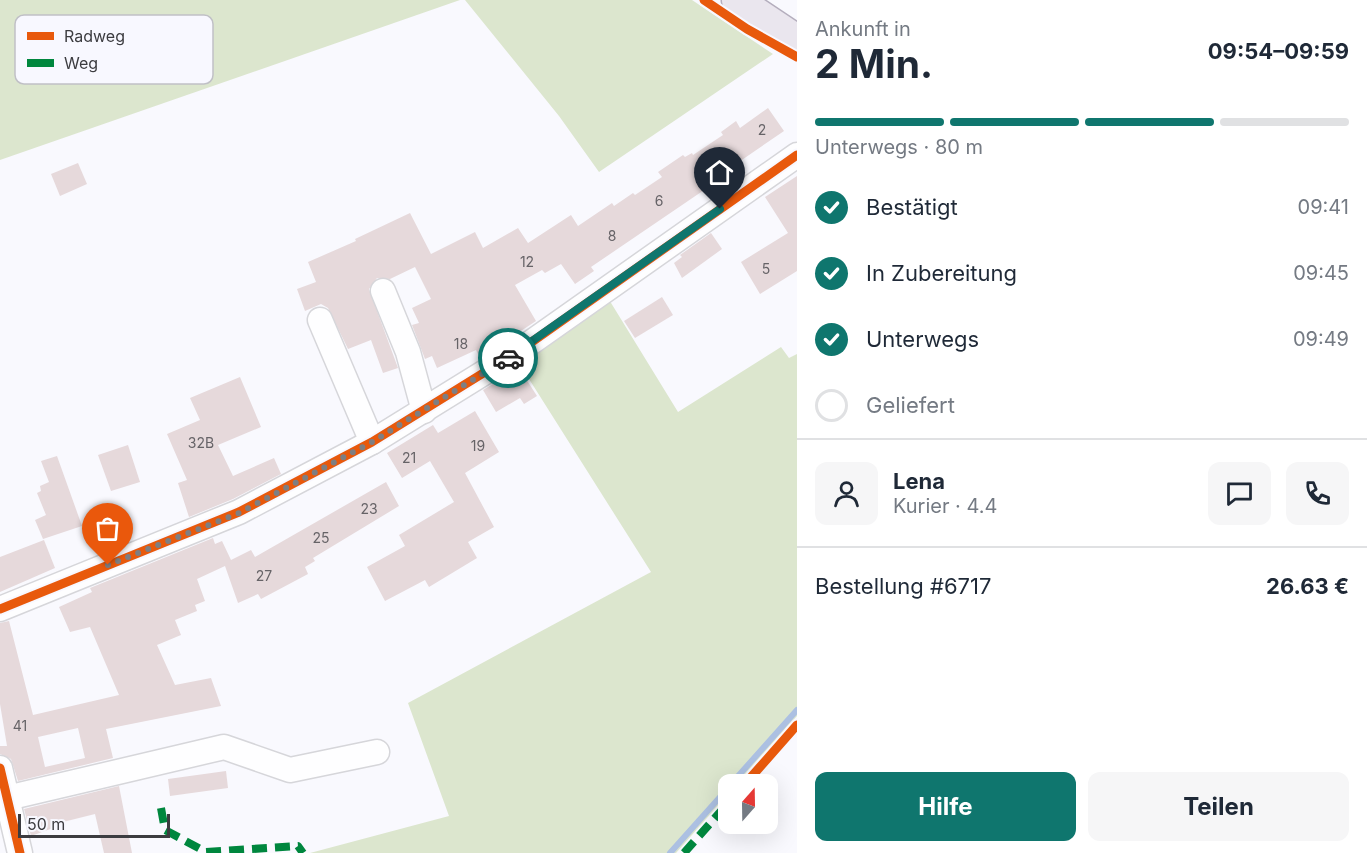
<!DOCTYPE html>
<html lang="de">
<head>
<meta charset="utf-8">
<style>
	body { margin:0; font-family:Inter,sans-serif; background:#f6f6f7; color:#1f2937; height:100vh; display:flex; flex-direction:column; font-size:22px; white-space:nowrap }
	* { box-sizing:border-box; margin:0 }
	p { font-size:20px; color:#747a83 }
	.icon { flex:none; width:33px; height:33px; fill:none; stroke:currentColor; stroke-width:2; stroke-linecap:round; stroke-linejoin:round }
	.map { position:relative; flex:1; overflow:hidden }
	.panel { display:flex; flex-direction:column; background:#fff; width:570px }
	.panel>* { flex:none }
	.needle { width:39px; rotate:20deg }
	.controls { position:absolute; left:718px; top:774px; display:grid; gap:12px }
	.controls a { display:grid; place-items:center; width:60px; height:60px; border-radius:12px; background:#fff; box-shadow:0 6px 24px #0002; font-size:30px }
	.scale { position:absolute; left:18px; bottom:15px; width:152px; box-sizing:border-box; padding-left:6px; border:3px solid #3c3c40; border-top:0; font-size:16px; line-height:21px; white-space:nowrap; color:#3c3c40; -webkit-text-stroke:4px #f8f8ff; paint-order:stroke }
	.pin { position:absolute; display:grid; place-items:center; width:51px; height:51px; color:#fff; margin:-62px -26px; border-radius:50% 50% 50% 0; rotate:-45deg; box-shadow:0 0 6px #0007 }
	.pin .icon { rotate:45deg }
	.courier { position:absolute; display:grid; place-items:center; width:60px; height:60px; margin:-30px; border:4px solid #0f766e; border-radius:50%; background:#fff; color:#222; box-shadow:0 2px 8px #0007 }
	.headline em { font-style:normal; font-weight:700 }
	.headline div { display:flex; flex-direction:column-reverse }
	.headline { display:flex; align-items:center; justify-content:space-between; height:102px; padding:0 18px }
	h1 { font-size:39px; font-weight:700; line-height:45px }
	.bar { display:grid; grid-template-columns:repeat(4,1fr); gap:9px 6px; align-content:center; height:72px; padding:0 18px }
	.bar i { height:8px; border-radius:4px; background:#e0e1e3 }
	.bar .selected { background:#0f766e }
	.bar p { grid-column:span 4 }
	.line { display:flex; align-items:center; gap:15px; padding:0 18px; border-top:2px solid #e0e1e3 }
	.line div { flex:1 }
	.round { display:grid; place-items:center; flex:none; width:63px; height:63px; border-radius:12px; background:#f6f6f7 }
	ol { padding:0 18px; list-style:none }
	li { display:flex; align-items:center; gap:18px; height:66px }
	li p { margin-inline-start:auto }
	li .icon { padding:6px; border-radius:50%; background:#0f766e; color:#fff; stroke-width:4 }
	li:last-child { color:#747a83 }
	li i { width:33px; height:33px; border:3px solid #e0e1e3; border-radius:50% }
	.button { display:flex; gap:12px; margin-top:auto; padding:12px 18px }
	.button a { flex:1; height:69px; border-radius:12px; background:#0f766e; color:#fff; font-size:24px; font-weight:700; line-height:69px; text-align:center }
	.button a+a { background:#f6f6f7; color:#1f2937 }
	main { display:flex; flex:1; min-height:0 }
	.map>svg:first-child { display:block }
	.green { fill:#dce6ce }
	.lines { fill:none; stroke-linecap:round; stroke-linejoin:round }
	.stream { stroke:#acc0e2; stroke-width:6 }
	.building { fill:#e6d9db; fill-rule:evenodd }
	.minor-casing { stroke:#d6d6da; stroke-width:27 }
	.major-casing { stroke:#b4aebd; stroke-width:33 }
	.minor { stroke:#fefeff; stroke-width:24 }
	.major { stroke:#eae6ee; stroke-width:30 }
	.quiet { stroke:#00873e; stroke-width:8; stroke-dasharray:15 8; stroke-linecap:butt }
	.cycleway-casing { stroke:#f8f8ff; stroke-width:13 }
	.cycleway { stroke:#e8590c; stroke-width:9 }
	.done { stroke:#7e7e82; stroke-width:6; stroke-dasharray:0 10.8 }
	.route { stroke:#0f766e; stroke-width:8 }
	.labels { text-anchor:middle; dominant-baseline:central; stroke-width:5; stroke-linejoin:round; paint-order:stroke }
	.number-label { font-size:14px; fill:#666367 }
	.key { fill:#f8f8ff; stroke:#c0c0c6; stroke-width:1.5 }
	.key-label { font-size:16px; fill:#3c3c40 }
</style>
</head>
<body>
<main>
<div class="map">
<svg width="797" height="853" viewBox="0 0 797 853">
	<rect width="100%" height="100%" fill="#f9f9fe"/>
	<g class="green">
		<polygon points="0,0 460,0 0,160"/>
		<polygon points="465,0 692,0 773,54 599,172 559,116"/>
		<polygon points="608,298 678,412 781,347 789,358 797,354 797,716 737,784 729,784 729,793 676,853 310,853 449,816 408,703 651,572 517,360"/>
	</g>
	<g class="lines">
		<g class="stream">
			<polyline points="731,784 797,710"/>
			<polyline points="670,853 729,787"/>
		</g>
	</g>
	<g class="building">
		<polygon points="768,108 784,131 733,166 735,169 591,267 594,271 575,284 561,264 545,273 542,270 515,285 536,321 480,358 476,350 437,368 432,356 425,359 412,325 419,323 412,308 431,299 415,267 390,279 377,278 369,289 398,368 383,373 371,340 348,349 328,308 321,304 305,311 297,289 316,282 308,262 356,241 355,239 410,213 431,254 475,232 483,248 518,228 528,243 571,215 578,226 612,203 614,206 633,193 635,195 662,177 658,172 683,155 685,157 692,153 693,155 723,135 721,132 736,121 740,128"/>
		<polygon points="78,163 87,184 60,196 51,174"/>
		<polygon points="797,176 797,271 760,294 741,262 788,233 765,197"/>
		<polygon points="711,233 722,249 682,278 674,263 682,257 680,255"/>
		<polygon points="662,297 673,315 635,338 624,321"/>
		<polygon points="519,368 537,396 524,404 520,398 496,412 483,390"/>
		<polygon points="240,377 261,427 218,445 233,476 274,458 281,474 233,499 189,517 178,483 187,480 167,434 200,420 190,398"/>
		<polygon points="475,411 499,452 465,473 494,527 468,542 477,558 429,587 425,580 385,601 367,567 405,546 399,535 454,502 430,461 402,478 387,453 433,425 438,433"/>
		<polygon points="128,445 140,482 111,491 98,455"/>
		<polygon points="57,456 82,526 43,539 35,520 46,515 37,493 41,491 40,486 49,482 41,461"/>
		<path d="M386,482L399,506L313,558L315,561L305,567L308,574L261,599L258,594L238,603L225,566L197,579L205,601L195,605L197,611L175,620L181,635L157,645L175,685L211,678L221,706L106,729L113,758L18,781L11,759L0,754V746H7L0,704V623L9,621L33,715L119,695L90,627L70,632L59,607L92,592L90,588L213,538L215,544L222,541L231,560L251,550L255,557ZM78,728L85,758L45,767L38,737Z"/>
		<polygon points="44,540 55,568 0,592 0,557"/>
		<polygon points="226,771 228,788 170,796 168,779"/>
		<polygon points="119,786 132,853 104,853 95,814 55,824 56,827 31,836 24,809"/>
	</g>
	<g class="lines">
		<g class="minor-casing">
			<g id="minor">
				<polyline points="383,291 408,352 424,411"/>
				<polyline points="320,320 372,442"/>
				<polyline points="0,609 239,512 372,442 519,351 797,155"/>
				<polyline points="0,768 20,853"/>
				<polyline points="7,798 224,747 290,770 377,752"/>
			</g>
		</g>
		<g class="major-casing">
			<polyline id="major" points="737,0 797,40"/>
		</g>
		<use href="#minor" class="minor"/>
		<use href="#major" class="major"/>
		<g class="quiet">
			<polyline points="161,808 165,830 206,852 298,846 303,853"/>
			<polyline points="684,853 729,802"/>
		</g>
		<g class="cycleway-casing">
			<g id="cycleway">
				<polyline points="704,0 747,29 797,57"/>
				<polyline points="0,609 239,512 372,442 519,351 797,155"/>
				<polyline points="0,768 20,853"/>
				<polyline points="745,784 797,725"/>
			</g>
		</g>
		<use href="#cycleway" class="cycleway"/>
	</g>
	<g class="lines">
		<polyline class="done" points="108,565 239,513 372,442 508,358"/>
		<polyline class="route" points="508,358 720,209"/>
	</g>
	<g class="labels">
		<g class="number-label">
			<text x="762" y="129">2</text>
			<text x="659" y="200">6</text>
			<text x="612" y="235">8</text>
			<text x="527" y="261">12</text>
			<text x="766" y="268">5</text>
			<text x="461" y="343">18</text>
			<text x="201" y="442">32B</text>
			<text x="478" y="445">19</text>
			<text x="409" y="457">21</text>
			<text x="369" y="508">23</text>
			<text x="321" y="537">25</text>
			<text x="264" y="575">27</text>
			<text x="20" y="725">41</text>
		</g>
	</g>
	<rect x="15" y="15" width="198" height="69" rx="9" class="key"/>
	<rect x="27" y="32" width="27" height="8" fill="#e8590c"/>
	<rect x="27" y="59" width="27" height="8" fill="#00873e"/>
	<g class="key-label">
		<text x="64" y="42">Radweg</text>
		<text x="64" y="69">Weg</text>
	</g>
</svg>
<div class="controls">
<a><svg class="needle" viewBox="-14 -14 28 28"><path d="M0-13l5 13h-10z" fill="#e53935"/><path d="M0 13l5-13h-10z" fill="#747a83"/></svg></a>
</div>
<div class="scale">50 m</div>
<div class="pin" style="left:108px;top:565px;background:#ea580c"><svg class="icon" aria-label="bag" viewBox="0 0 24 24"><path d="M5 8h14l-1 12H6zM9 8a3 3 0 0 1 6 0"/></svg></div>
<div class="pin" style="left:720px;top:209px;background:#1f2937"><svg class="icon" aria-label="home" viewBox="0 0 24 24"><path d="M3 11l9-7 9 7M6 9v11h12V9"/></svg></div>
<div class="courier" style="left:508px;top:358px"><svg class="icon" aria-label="car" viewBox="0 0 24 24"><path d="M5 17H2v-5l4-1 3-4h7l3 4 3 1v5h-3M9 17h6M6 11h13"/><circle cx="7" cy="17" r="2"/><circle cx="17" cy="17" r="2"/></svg></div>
</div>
<section class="panel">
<div class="headline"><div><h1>2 Min.</h1><p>Ankunft in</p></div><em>09:54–09:59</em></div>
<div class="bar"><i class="selected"></i><i class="selected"></i><i class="selected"></i><i></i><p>Unterwegs · 80 m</p></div>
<ol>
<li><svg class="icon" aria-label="check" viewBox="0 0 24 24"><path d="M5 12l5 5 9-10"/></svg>Bestätigt<p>09:41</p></li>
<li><svg class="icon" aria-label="check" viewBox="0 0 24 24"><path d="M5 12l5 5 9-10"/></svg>In Zubereitung<p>09:45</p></li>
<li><svg class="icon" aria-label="check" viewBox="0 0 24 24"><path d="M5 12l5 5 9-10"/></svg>Unterwegs<p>09:49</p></li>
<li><i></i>Geliefert</li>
</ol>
<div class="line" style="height:108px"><a class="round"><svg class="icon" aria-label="person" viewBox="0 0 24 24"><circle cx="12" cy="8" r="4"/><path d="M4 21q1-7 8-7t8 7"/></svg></a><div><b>Lena</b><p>Kurier · 4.4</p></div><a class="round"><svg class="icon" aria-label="chat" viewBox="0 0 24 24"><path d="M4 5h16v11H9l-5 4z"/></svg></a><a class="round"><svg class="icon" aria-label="phone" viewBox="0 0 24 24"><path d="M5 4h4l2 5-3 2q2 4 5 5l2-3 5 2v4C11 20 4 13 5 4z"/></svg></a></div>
<div class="line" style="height:78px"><div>Bestellung #6717</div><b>26.63 €</b></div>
<div class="button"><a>Hilfe</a><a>Teilen</a></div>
</section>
</main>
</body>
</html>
